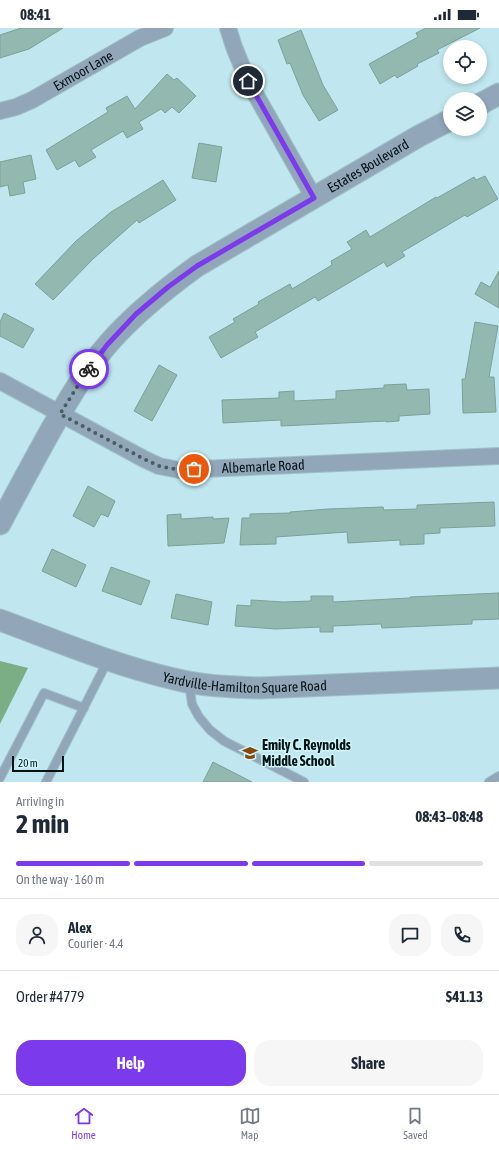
<!DOCTYPE html>
<html lang="en">
<head>
<meta charset="utf-8">
<style>
	body { margin:0; font-family:"Asap Condensed",sans-serif; background:#f6f6f7; color:#1f2937; height:100vh; display:flex; flex-direction:column; font-size:15px; white-space:nowrap }
	* { box-sizing:border-box; margin:0 }
	p { font-size:13px; color:#747a83 }
	.icon { flex:none; width:22px; height:22px; fill:none; stroke:currentColor; stroke-width:2; stroke-linecap:round; stroke-linejoin:round }
	.map { position:relative; height:754px; overflow:hidden }
	.panel { display:flex; flex-direction:column; background:#fff; flex:1 }
	.panel>* { flex:none }
	.fabs { position:absolute; left:443px; top:12px; display:grid; gap:8px }
	.fabs a { display:grid; place-items:center; width:44px; height:44px; border-radius:50%; background:#fff; box-shadow:0 2px 6px #0003; font-size:20px }
	.scale { position:absolute; left:12px; bottom:10px; width:52px; box-sizing:border-box; padding-left:4px; border:2px solid #061416; border-top:0; font-size:11px; line-height:14px; white-space:nowrap; color:#061416; -webkit-text-stroke:3px #cdf5fc; paint-order:stroke }
	.pin { position:absolute; display:grid; place-items:center; width:34px; height:34px; color:#fff; margin:-17px; border:2px solid #fff; border-radius:50%; box-shadow:0 1px 4px #0007 }
	.courier { position:absolute; display:grid; place-items:center; width:40px; height:40px; margin:-20px; border:3px solid #7c3aed; border-radius:50%; background:#fff; color:#222; box-shadow:0 1px 5px #0007 }
	.summary em { font-style:normal; font-weight:700 }
	.summary div { display:flex; flex-direction:column-reverse }
	.summary { display:flex; align-items:center; justify-content:space-between; height:68px; padding:0 16px }
	h1 { font-size:26px; font-weight:700; line-height:30px }
	.bar { display:grid; grid-template-columns:repeat(4,1fr); gap:6px 4px; align-content:center; height:48px; padding:0 16px }
	.bar i { height:5px; border-radius:3px; background:#e0e1e3 }
	.bar .active { background:#7c3aed }
	.bar p { grid-column:span 4 }
	.line { display:flex; align-items:center; gap:10px; padding:0 16px; border-top:1px solid #e0e1e3 }
	.line div { flex:1 }
	.round { display:grid; place-items:center; flex:none; width:42px; height:42px; border-radius:16px; background:#f6f6f7 }
	.action { display:flex; gap:8px; margin-top:auto; padding:8px 16px }
	.action a { flex:1; height:46px; border-radius:16px; background:#7c3aed; color:#fff; font-size:16px; font-weight:700; line-height:46px; text-align:center }
	.action a+a { background:#f6f6f7; color:#1f2937 }
	.status { display:flex; justify-content:space-between; align-items:center; height:28px; padding:0 20px; background:#fff; direction:ltr }
	.status svg { height:11px; fill:currentColor }
	.dock { display:flex; justify-content:space-around; align-items:center; height:56px; border-top:1px solid #e0e1e3; background:#fff; font-size:11px; color:#747a83 }
	.dock a { display:grid; justify-items:center; gap:2px }
	.dock .active { color:#7c3aed }
	.map>svg:first-child { display:block }
	.forest { fill:#7bae85 }
	.building { fill:#93b8b0; stroke:#7ca199 }
	.lines { fill:none; stroke-linecap:round; stroke-linejoin:round }
	.service-casing { stroke:#9fc1c8; stroke-width:10 }
	.minor-casing { stroke:#9fc1c8; stroke-width:18 }
	.tertiary-casing { stroke:#9fc1c8; stroke-width:23 }
	.service { stroke:#91a7b9; stroke-width:8 }
	.minor { stroke:#91a7b9; stroke-width:16 }
	.tertiary { stroke:#91a7b9; stroke-width:21 }
	.done { stroke:#475e62; stroke-width:4; stroke-dasharray:0 7.2 }
	.route { stroke:#7c3aed; stroke-width:5 }
	.labels { text-anchor:middle; dominant-baseline:central; stroke-width:3; stroke-linejoin:round; paint-order:stroke }
	.street-label { font-size:14px; fill:#061416; stroke:#cdf5fc }
	.poi-label { font-size:14px; font-weight:bold; fill:#061416; stroke:#cdf5fc; text-anchor:start }
</style>
</head>
<body>
<div class="status"><b>08:41</b><svg viewBox="0 0 49 12"><path d="M0 12V9h3v3zM5 12V6h3v6zM10 12V3h3v9zM15 12V0h3v12zM26 1h20v11H26zM47 4h2v5h-2z"/></svg></div>
<div class="map">
<svg width="499" height="754" viewBox="0 0 499 754">
	<rect width="100%" height="100%" fill="#c0e7ef"/>
	<polygon class="forest" points="0,633 28,640 0,696"/>
	<g class="building">
		<polygon points="21,0 63,0 29,21 0,30 0,7"/>
		<polygon points="426,0 480,0 437,22 439,25 417,36 418,38 397,50 395,47 380,56 369,36 418,9 416,5"/>
		<polygon points="301,2 323,57 338,82 319,93 303,67 290,35 287,36 278,12"/>
		<polygon points="167,46 174,52 177,50 196,68 179,85 172,79 165,85 161,81 139,94 143,101 127,110 123,103 91,122 96,129 79,139 75,132 57,142 46,122 108,84 106,80 127,68 135,81"/>
		<polygon points="199,115 222,119 216,154 192,150"/>
		<polygon points="31,127 36,151 23,154 25,165 10,168 8,157 0,159 0,134"/>
		<polygon points="485,148 498,171 467,189 465,187 402,224 405,228 387,239 384,234 318,273 315,269 255,304 258,309 221,330 209,309 235,294 233,291 259,276 258,274 290,256 292,261 332,237 331,233 352,221 347,214 366,202 370,209 436,169 437,170 474,149 476,152"/>
		<polygon points="163,152 176,172 139,195 137,192 93,231 53,272 35,256 76,213 111,184"/>
		<polygon points="499,243 499,280 475,266 481,254 490,259"/>
		<polygon points="4,285 34,301 23,320 0,308 0,294"/>
		<polygon points="475,294 498,298 489,349 494,349 496,384 463,385 462,351 465,351"/>
		<polygon points="159,337 177,347 152,393 134,383"/>
		<polygon points="406,356 407,362 429,361 430,386 399,388 399,393 386,394 386,393 281,398 281,392 223,395 222,372 279,370 279,364 294,363 294,373 336,371 336,363 384,360 384,357"/>
		<polygon points="88,458 115,473 108,489 101,486 94,499 73,488"/>
		<polygon points="494,474 495,498 440,500 440,505 424,506 424,516 400,517 400,512 348,515 347,504 276,509 276,516 240,517 242,490 250,490 250,486 290,485 290,484 328,481 383,479 384,482 417,481 417,477"/>
		<polygon points="181,486 181,491 213,489 213,491 229,490 224,515 168,518 167,487"/>
		<polygon points="52,521 86,537 76,559 42,543"/>
		<polygon points="111,539 150,553 141,577 102,563"/>
		<polygon points="499,565 499,591 472,592 472,596 382,600 381,596 333,598 333,604 320,604 320,599 276,601 235,598 237,577 251,578 251,572 284,574 311,573 311,568 333,568 333,574 410,570 410,569"/>
		<polygon points="176,566 212,574 208,597 171,590"/>
		<polygon points="213,734 252,754 203,754"/>
	</g>
	<g class="lines">
		<g class="service-casing">
			<g id="service">
				<polyline points="189,655 192,676 199,689 210,702 224,713 304,754"/>
				<polyline points="0,750 44,665 84,680"/>
				<polyline points="46,754 108,632"/>
				<polyline points="489,754 499,748"/>
			</g>
		</g>
		<g class="minor-casing">
			<g id="minor">
				<polyline points="228,0 234,19 248,53 314,170"/>
				<path id="s1" d="M0,83L16,79L32,72L140,10L165,0"/>
				<path id="s2" d="M0,353L144,431L159,438L179,442L499,428"/>
			</g>
		</g>
		<g class="tertiary-casing">
			<g id="tertiary">
				<polyline points="480,76 499,66"/>
				<path id="s3" d="M0,496C17,464 34,432 52,400C69,371 86,341 108,316C134,286 164,262 197,238L419,108L450,92"/>
				<path id="s4" d="M0,592C57,613 114,637 174,651C201,658 230,659 259,660L499,650"/>
			</g>
		</g>
		<use href="#service" class="service"/>
		<use href="#minor" class="minor"/>
		<use href="#tertiary" class="tertiary"/>
	</g>
	<g class="lines">
		<polyline class="done" points="89,341 82,351 60,386 144,431 159,438 179,442 194,441"/>
		<polyline class="route" points="89,341 107,317 136,286 168,259 197,238 314,170 248,53"/>
	</g>
	<defs>
		<g id="school-bare" transform="scale(1.2)"><path d="M0-5L7-2L0 1L-7-2ZM-4 1L0 2.5L4 1V4Q0 6-4 4Z" fill="#854805" stroke="#cdf5fc" stroke-width="2.5" paint-order="stroke"/></g>
	</defs>
	<g fill-rule="evenodd">
		<use href="#school-bare" x="250" y="725"/>
	</g>
	<g class="labels">
		<g class="street-label">
			<text stroke="none"><textPath href="#s1" startOffset="93">Exmoor Lane</textPath></text>
			<text stroke="none"><textPath href="#s3" startOffset="527">Estates Boulevard</textPath></text>
			<text stroke="none"><textPath href="#s2" startOffset="285">Albemarle Road</textPath></text>
			<text stroke="none"><textPath href="#s4" startOffset="255">Yardville-Hamilton Square Road</textPath></text>
		</g>
		<g class="poi-label">
			<text x="262" y="717">Emily C. Reynolds<tspan x="262" dy="16">Middle School</tspan></text>
		</g>
	</g>
</svg>
<div class="fabs">
<a><svg class="icon" aria-label="locate" viewBox="0 0 24 24"><circle cx="12" cy="12" r="6"/><path d="M12 2v4M12 18v4M2 12h4M18 12h4"/></svg></a>
<a><svg class="icon" aria-label="layers" viewBox="0 0 24 24"><path d="M12 4l9 5-9 5-9-5zM3 14l9 5 9-5"/></svg></a>
</div>
<div class="scale">20 m</div>
<div class="pin" style="left:194px;top:441px;background:#ea580c"><svg class="icon" aria-label="bag" viewBox="0 0 24 24"><path d="M5 8h14l-1 12H6zM9 8a3 3 0 0 1 6 0"/></svg></div>
<div class="pin" style="left:248px;top:53px;background:#1f2937"><svg class="icon" aria-label="home" viewBox="0 0 24 24"><path d="M3 11l9-7 9 7M6 9v11h12V9"/></svg></div>
<div class="courier" style="left:89px;top:341px"><svg class="icon" aria-label="bike" viewBox="0 0 24 24"><circle cx="6" cy="16" r="4"/><circle cx="18" cy="16" r="4"/><path d="M6 16l4-8h5l3 8M10 8l3 8H6M13 5h3"/></svg></div>
</div>
<section class="panel">
<div class="summary"><div><h1>2 min</h1><p>Arriving in</p></div><em>08:43–08:48</em></div>
<div class="bar"><i class="active"></i><i class="active"></i><i class="active"></i><i></i><p>On the way · 160 m</p></div>
<div class="line" style="height:72px"><a class="round"><svg class="icon" aria-label="person" viewBox="0 0 24 24"><circle cx="12" cy="8" r="4"/><path d="M4 21q1-7 8-7t8 7"/></svg></a><div><b>Alex</b><p>Courier · 4.4</p></div><a class="round"><svg class="icon" aria-label="chat" viewBox="0 0 24 24"><path d="M4 5h16v11H9l-5 4z"/></svg></a><a class="round"><svg class="icon" aria-label="phone" viewBox="0 0 24 24"><path d="M5 4h4l2 5-3 2q2 4 5 5l2-3 5 2v4C11 20 4 13 5 4z"/></svg></a></div>
<div class="line" style="height:52px"><div>Order #4779</div><b>$41.13</b></div>
<div class="action"><a>Help</a><a>Share</a></div>
</section>
<nav class="dock">
<a class="active"><svg class="icon" aria-label="home" viewBox="0 0 24 24"><path d="M3 11l9-7 9 7M6 9v11h12V9"/></svg>Home</a>
<a><svg class="icon" aria-label="map" viewBox="0 0 24 24"><path d="M3 6l6-2 6 2 6-2v14l-6 2-6-2-6 2zM9 4v14M15 6v14"/></svg>Map</a>
<a><svg class="icon" aria-label="saved" viewBox="0 0 24 24"><path d="M7 4h10v16l-5-4-5 4z"/></svg>Saved</a>
</nav>
</body>
</html>
